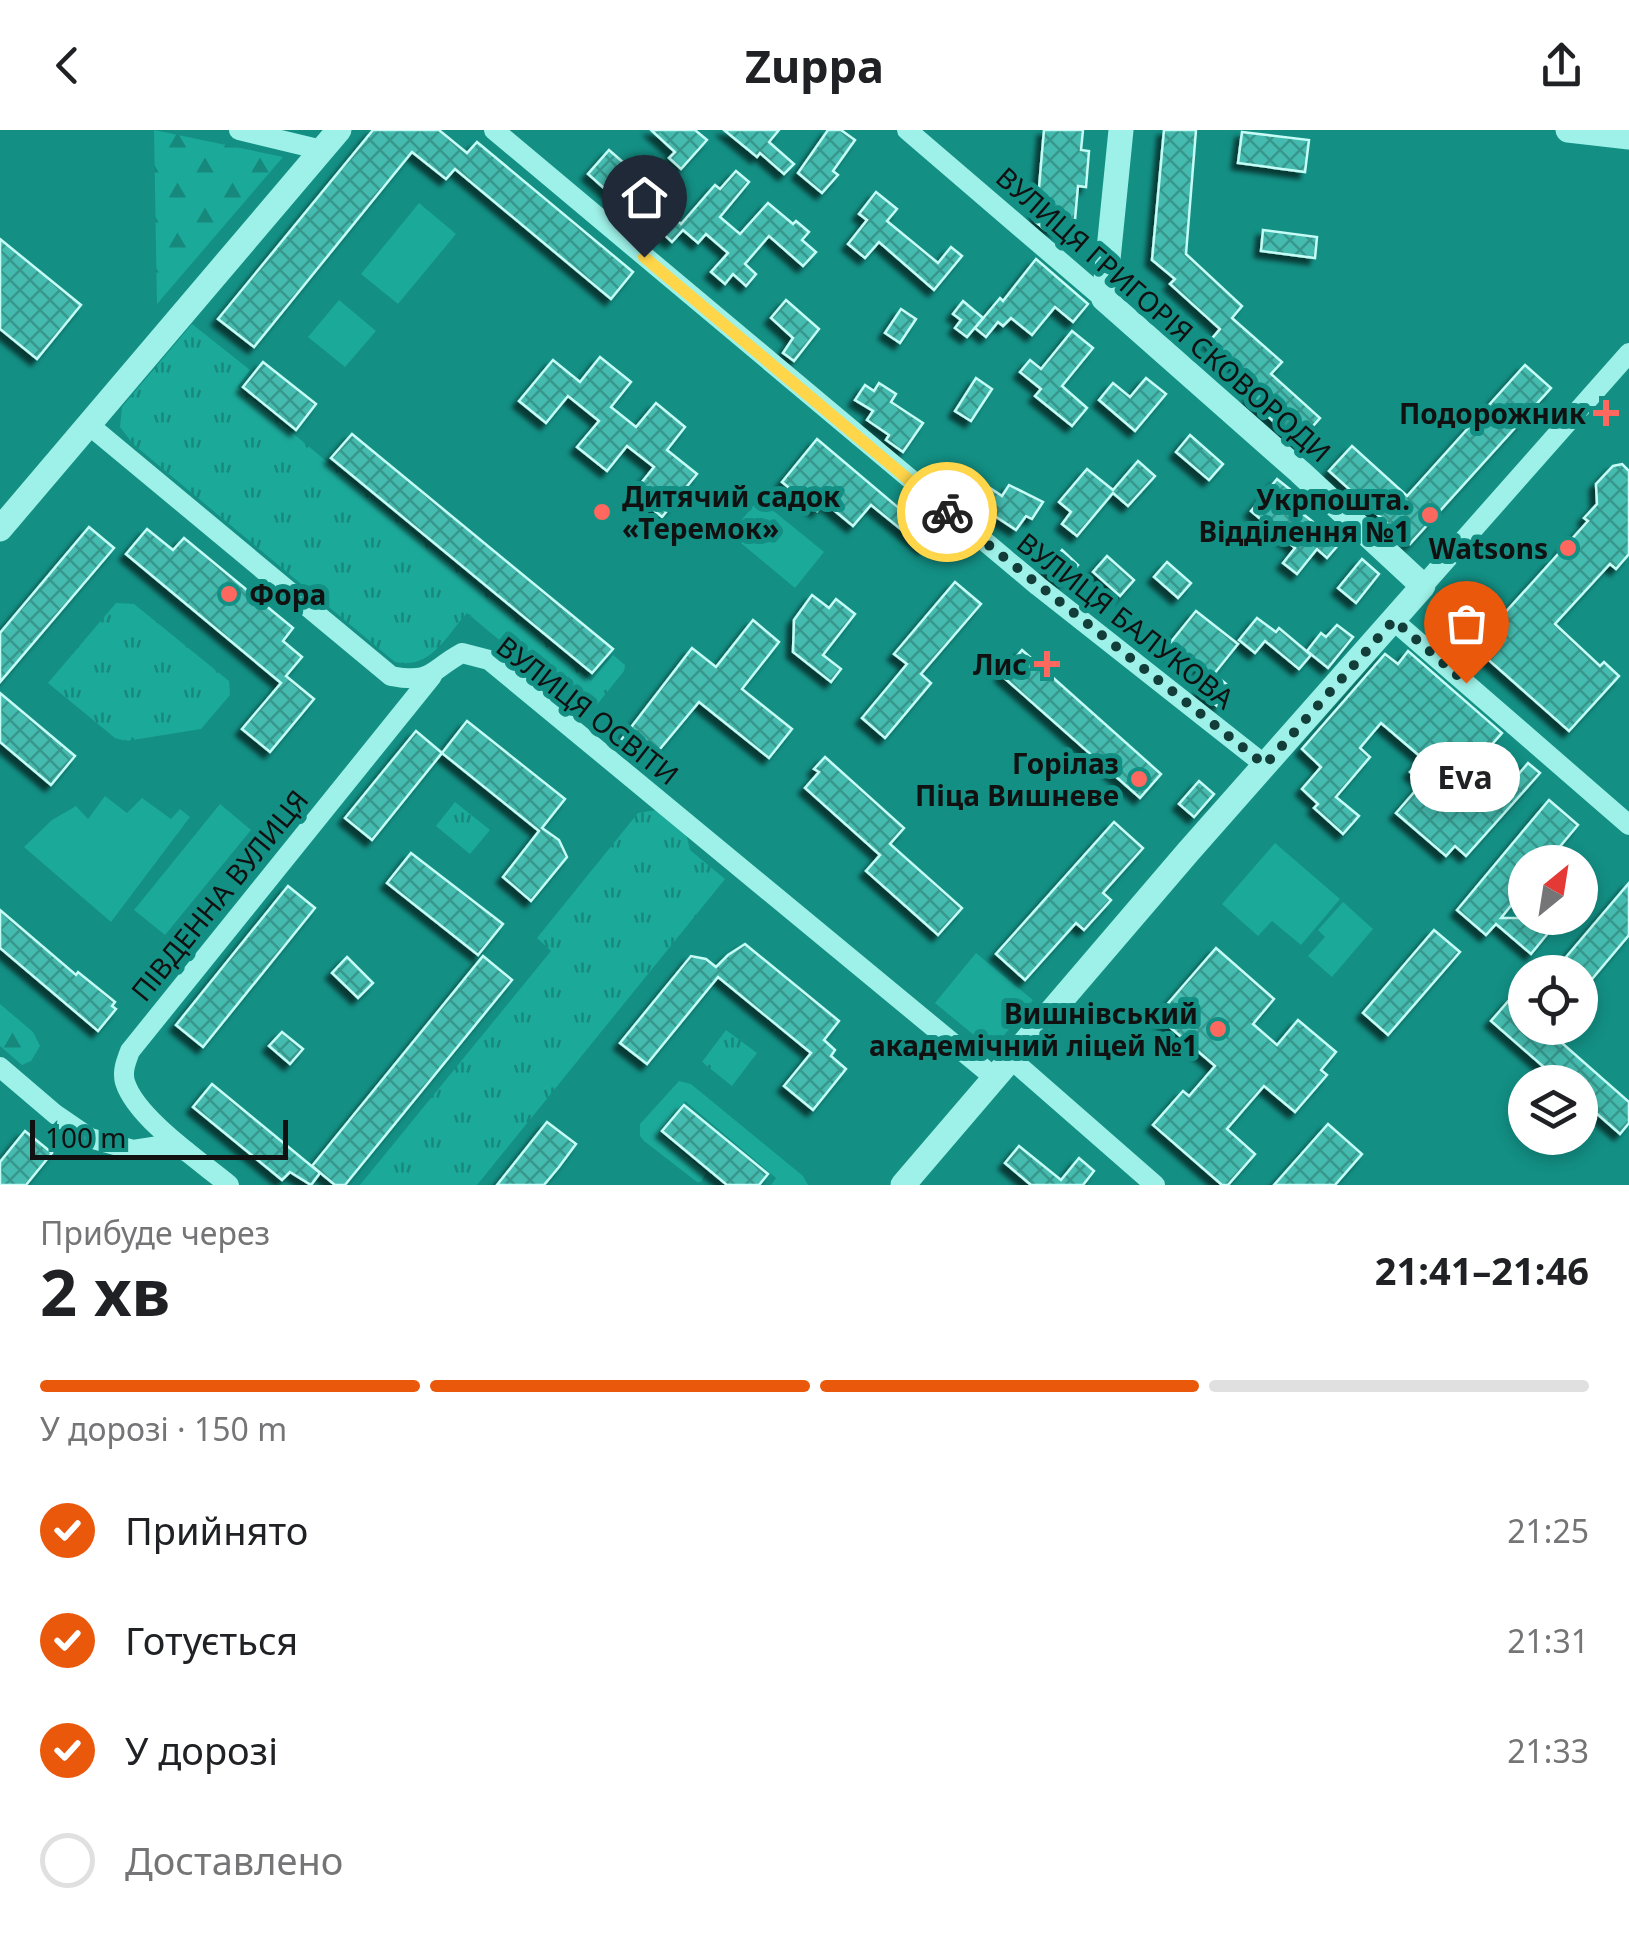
<!DOCTYPE html>
<html lang="uk">
<head>
<meta charset="utf-8">
<style>
	body { margin:0; font-family:"Noto Sans",sans-serif; background:#f6f6f6; color:#202124; height:100vh; display:flex; flex-direction:column; font-size:38px; white-space:nowrap }
	* { box-sizing:border-box; margin:0 }
	p { font-size:32px; color:#757577 }
	.icon { flex:none; width:55px; height:55px; fill:none; stroke:currentColor; stroke-width:2; stroke-linecap:round; stroke-linejoin:round }
	.map { position:relative; height:1055px; overflow:hidden }
	.side { display:flex; flex-direction:column; background:#fff; flex:1 }
	.side>* { flex:none }
	.needle { width:65px; rotate:30deg }
	.tools { position:absolute; left:1508px; top:715px; display:grid; gap:20px }
	.tools a { display:grid; place-items:center; width:90px; height:90px; border-radius:50%; background:#fff; box-shadow:0 5px 15px #0003; font-size:50px }
	.scale { position:absolute; left:30px; bottom:25px; width:258px; box-sizing:border-box; padding-left:10px; border:5px solid #111; border-top:0; font-size:28px; line-height:35px; white-space:nowrap; color:#111; -webkit-text-stroke:8px #138f84; paint-order:stroke }
	.pin { position:absolute; display:grid; place-items:center; width:85px; height:85px; color:#fff; margin:-102px -42px; border-radius:50% 50% 50% 0; rotate:-45deg; box-shadow:0 0 10px #0007 }
	.pin .icon { rotate:45deg }
	.courier { position:absolute; display:grid; place-items:center; width:100px; height:100px; margin:-50px; border:8px solid #ffd54a; border-radius:50%; background:#fff; color:#222; box-shadow:0 2px 12px #0007 }
	.bubble { position:absolute; height:70px; border-radius:35px; background:#fff; box-shadow:0 5px 15px #0003; font-size:32px; font-weight:700; line-height:70px; text-align:center }
	.overview em { font-style:normal; font-weight:700 }
	.overview div { display:flex; flex-direction:column-reverse }
	.overview { display:flex; align-items:center; justify-content:space-between; height:170px; padding:0 40px }
	h1 { font-size:65px; font-weight:700; line-height:75px }
	.bar { display:grid; grid-template-columns:repeat(4,1fr); gap:15px 10px; align-content:center; height:120px; padding:0 40px }
	.bar i { height:12px; border-radius:8px; background:#e0e0e0 }
	.bar .on { background:#ea580c }
	.bar p { grid-column:span 4 }
	ol { padding:0 40px; list-style:none }
	li { display:flex; align-items:center; gap:30px; height:110px }
	li p { margin-inline-start:auto }
	li .icon { padding:10px; border-radius:50%; background:#ea580c; color:#fff; stroke-width:4 }
	li:last-child { color:#757577 }
	li i { width:55px; height:55px; border:5px solid #e0e0e0; border-radius:50% }
	header { display:flex; justify-content:space-between; align-items:center; height:130px; padding:0 40px; background:#fff; font-size:45px; font-weight:700 }
	.map>svg:first-child { display:block }
	.grass { fill:#1ba99a }
	.forest { fill:url(#forest-firs) }
	.park { fill:url(#park-tufts) }
	.building { fill:url(#building-cross-hatch); stroke:#c5fcf6; stroke-width:2.5; filter:url(#shadow) }
	.lines { fill:none; stroke-linecap:round; stroke-linejoin:round }
	.minor { stroke:#9ef1e8; stroke-width:20 }
	.tertiary { stroke:#9ef1e8; stroke-width:25 }
	.done { stroke:#123d39; stroke-width:10; stroke-dasharray:0 18 }
	.route { stroke:#ffd54a; stroke-width:12 }
	.poi-dot { fill:#ff685e; stroke:#138f84; stroke-width:4 }
	.labels { text-anchor:middle; dominant-baseline:central; stroke-width:10; stroke-linejoin:round; paint-order:stroke }
	.street-label { font-size:28px; fill:#111; stroke:#138f84 }
	.poi-label { font-size:28px; font-weight:bold; fill:#111; stroke:#138f84; text-anchor:end }
</style>
</head>
<body>
<header><svg class="icon" aria-label="back" viewBox="0 0 24 24"><path d="M15 5l-7 7 7 7"/></svg>Zuppa<svg class="icon" aria-label="share" viewBox="0 0 24 24"><path d="M12 15V3M7 8l5-5 5 5M5 13v7h14v-7"/></svg></header>
<div class="map">
<svg width="1629" height="1055" viewBox="0 0 1629 1055">
	<defs>
		<pattern id="forest-firs" width="22" height="20" patternUnits="userSpaceOnUse" patternTransform="scale(2.5)"><rect width="22" height="20" fill="#1ba99a"/><path d="M5 1l3.5 6h-7zM16 11l3.5 6h-7z" fill="#17887c"/></pattern>
		<pattern id="park-tufts" width="24" height="20" patternUnits="userSpaceOnUse" patternTransform="scale(2.5)"><rect width="24" height="20" fill="#1ba99a"/><path d="M3 7l-1-3M5 7V3M7 7l1-3M15 17l-1-3M17 17v-4M19 17l1-3" fill="none" stroke="#17887c"/></pattern>
		<pattern id="building-cross-hatch" width="8" height="8" patternUnits="userSpaceOnUse" patternTransform="scale(2.5)"><rect width="8" height="8" fill="#45bbaf"/><path d="M0 0l8 8M0 8l8-8" fill="none" stroke="#38978d"/></pattern>
		<filter id="shadow"><feDropShadow dx="-6" dy="6" stdDeviation="2.5" flood-color="#0009"/></filter>
	</defs>
	<rect width="100%" height="100%" fill="#138f84"/>
	<g class="grass">
		<polygon points="419,73 456,104 398,174 361,144"/>
		<polygon points="339,170 376,201 345,237 308,207"/>
		<polygon points="759,369 824,422 795,458 730,404"/>
		<polygon points="105,666 127,683 142,668 171,689 180,679 190,687 111,792 24,717 52,690 76,676 88,689"/>
		<polygon points="220,674 251,700 165,805 134,780"/>
		<polygon points="1275,713 1340,769 1301,815 1272,791 1258,806 1222,774"/>
		<polygon points="1343,772 1373,799 1332,847 1308,826 1325,807 1318,800"/>
		<polygon points="976,823 1033,870 992,920 935,873"/>
		<polygon points="679,951 691,954 803,1046 808,1055 771,1055 776,1048 685,971 659,1002 706,1043 701,1052 697,1052 644,1011 640,1006 640,994"/>
	</g>
	<g class="forest">
		<polygon points="154,0 283,27 157,174"/>
		<polygon points="0,874 33,902 40,916 31,931 22,935 0,916"/>
	</g>
	<g class="park">
		<path d="M192,194L250,240L237,257L591,551L613,525L625,535L624,541L595,577L582,579L467,483C446,506 431,540 395,532L133,314L120,297L122,277Z"/>
		<polygon points="116,473 134,474 229,551 230,565 201,599 126,611 115,608 48,553"/>
		<polygon points="455,672 490,700 470,724 436,696"/>
		<polygon points="657,680 686,703 690,720 725,749 477,1055 360,1055 551,821 537,808 638,683"/>
		<polygon points="726,900 757,923 732,956 702,932"/>
	</g>
	<g class="building">
		<polygon points="373,0 439,0 467,23 477,12 633,142 611,169 455,39 446,49 412,22 254,217 218,189"/>
		<polygon points="651,0 695,0 707,10 681,39 669,28 675,22"/>
		<polygon points="724,0 779,0 769,12 794,34 784,44 760,23 757,27"/>
		<polygon points="828,0 841,0 855,10 833,41 838,45 822,63 798,43"/>
		<polygon points="1044,0 1083,0 1081,20 1089,21 1086,57 1078,56 1074,101 1043,98 1036,92"/>
		<polygon points="1164,0 1196,0 1186,124 1242,176 1232,188 1282,232 1271,244 1320,288 1298,313 1248,269 1259,257 1209,212 1220,199 1170,154 1175,149 1152,130"/>
		<polygon points="1242,2 1309,10 1305,42 1238,33"/>
		<polygon points="609,20 625,34 614,47 639,68 626,84 611,71 615,68 588,44"/>
		<polygon points="736,41 749,52 720,87 740,104 768,73 793,94 796,91 809,102 802,110 816,122 803,136 769,106 745,134 756,144 746,156 733,144 725,154 711,142 728,123 706,104 698,113 683,100 672,112 659,100 672,86 681,94 715,55 720,59"/>
		<polygon points="876,62 897,79 887,91 938,133 951,117 962,126 934,160 879,112 865,128 848,114 867,90 859,84"/>
		<polygon points="1263,100 1317,107 1315,128 1261,121"/>
		<polygon points="0,109 81,175 37,229 0,199"/>
		<polygon points="1036,129 1088,174 1073,192 1055,177 1032,205 1011,188 1003,196 998,192 986,207 975,198 1000,168 1003,171"/>
		<polygon points="786,170 819,199 794,231 783,223 793,208 771,188"/>
		<polygon points="963,171 983,188 967,207 955,198 961,190 953,184"/>
		<polygon points="901,179 916,189 900,213 885,203"/>
		<polygon points="1072,201 1093,218 1062,256 1087,278 1072,296 1035,266 1041,259 1020,242 1030,230 1041,239"/>
		<polygon points="600,227 631,252 611,277 636,297 656,273 685,297 667,320 697,344 662,387 633,363 654,337 627,316 607,341 577,317 599,291 568,266 546,293 519,271 553,230 580,252"/>
		<polygon points="263,232 316,274 296,300 243,257"/>
		<polygon points="1525,235 1551,258 1410,414 1329,341 1352,316 1407,366"/>
		<polygon points="976,248 992,259 971,291 955,281"/>
		<polygon points="1146,248 1166,264 1135,301 1099,270 1113,253 1130,267"/>
		<polygon points="879,253 896,264 891,272 923,293 903,322 886,310 889,305 867,290 873,281 855,270 865,255 874,261"/>
		<polygon points="352,304 613,519 592,543 331,328"/>
		<polygon points="1190,305 1223,334 1209,350 1176,322"/>
		<polygon points="817,309 933,407 924,418 871,375 853,396 824,372 817,381 782,352"/>
		<polygon points="1138,331 1155,346 1128,376 1113,363 1077,406 1062,394 1071,382 1059,372 1087,339 1113,360"/>
		<polygon points="1622,334 1629,341 1629,424 1616,439 1610,434 1555,494 1600,536 1604,532 1619,546 1569,601 1474,517 1588,391 1584,388 1597,374 1596,354 1613,336"/>
		<polygon points="1277,349 1292,361 1285,370 1340,413 1327,428 1317,419 1297,444 1283,433 1295,418 1251,381"/>
		<polygon points="978,350 1002,366 1009,355 1043,372 1032,389 1026,386 1016,400 981,377 976,383 962,374"/>
		<polygon points="89,397 114,418 0,552 0,503"/>
		<polygon points="147,399 173,420 184,408 293,498 283,511 302,527 286,546 314,569 270,622 242,599 281,553 126,424"/>
		<polygon points="1062,420 1078,435 1061,454 1045,440"/>
		<polygon points="1107,426 1134,450 1120,466 1093,442"/>
		<polygon points="1362,429 1379,444 1356,473 1338,458"/>
		<polygon points="1167,432 1191,453 1178,468 1154,447"/>
		<polygon points="955,452 981,474 921,544 931,553 885,608 862,588 907,534 894,524"/>
		<polygon points="812,465 829,478 836,469 855,484 823,525 841,539 831,552 793,522 794,490"/>
		<polygon points="1196,481 1238,514 1214,544 1231,558 1217,576 1199,562 1211,546 1182,523 1178,528 1166,518"/>
		<polygon points="1257,488 1276,502 1279,498 1311,525 1299,539 1265,511 1255,523 1239,510"/>
		<polygon points="753,490 779,512 742,559 792,599 769,628 699,572 650,631 622,609 692,518 716,537"/>
		<polygon points="1337,495 1353,507 1328,538 1307,521 1321,503 1326,507"/>
		<polygon points="1022,520 1161,644 1140,668 1001,545"/>
		<polygon points="1408,521 1502,603 1487,620 1517,646 1528,633 1540,643 1466,726 1455,716 1446,726 1396,683 1422,653 1410,642 1422,628 1381,593 1360,618 1370,627 1336,667 1359,686 1343,704 1314,678 1318,674 1302,659 1321,637 1302,619 1385,524 1398,534"/>
		<polygon points="0,563 75,626 51,655 0,612"/>
		<polygon points="467,591 565,669 542,698 559,710 567,727 531,771 503,747 539,701 442,623"/>
		<polygon points="416,601 442,623 372,710 345,688"/>
		<polygon points="825,627 904,698 890,714 962,778 938,805 866,741 880,725 805,658 819,642 814,639"/>
		<polygon points="1199,651 1214,664 1194,687 1179,674"/>
		<polygon points="1549,670 1578,695 1547,732 1525,732 1525,758 1501,788 1542,788 1553,797 1531,824 1496,794 1486,805 1457,780"/>
		<polygon points="1114,692 1143,718 1103,763 1111,770 1084,800 1076,793 1025,850 996,824"/>
		<polygon points="411,723 503,794 478,825 387,753"/>
		<polygon points="1629,753 1629,805 1592,849 1566,827"/>
		<polygon points="288,756 315,778 203,917 176,895"/>
		<polygon points="0,780 76,845 78,842 115,872 112,876 116,879 98,901 0,818"/>
		<polygon points="1434,800 1460,822 1388,905 1363,883"/>
		<polygon points="745,814 839,891 824,910 835,920 831,926 846,939 813,980 784,956 811,923 718,847 647,934 620,913 691,826 706,829 716,837 728,825"/>
		<polygon points="1216,818 1274,869 1253,894 1277,915 1298,890 1336,922 1321,940 1327,945 1295,982 1264,956 1227,999 1255,1024 1228,1055 1222,1055 1153,995 1183,961 1189,966 1215,936 1157,886"/>
		<polygon points="483,826 512,850 345,1055 335,1055 312,1036"/>
		<polygon points="347,827 373,853 358,868 332,843"/>
		<polygon points="1511,868 1525,880 1525,898 1545,898 1629,972 1629,993 1620,1004 1580,969 1580,952 1561,952 1491,891"/>
		<polygon points="282,902 303,919 290,934 269,916"/>
		<polygon points="212,954 320,1043 311,1055 290,1042 282,1050 193,977"/>
		<polygon points="684,975 768,1044 759,1055 727,1055 662,1001"/>
		<polygon points="547,992 576,1014 559,1037 544,1055 497,1055"/>
		<polygon points="1328,994 1362,1024 1335,1055 1274,1055"/>
		<polygon points="25,1001 52,1023 26,1055 0,1055 0,1032"/>
		<polygon points="1019,1016 1061,1050 1079,1028 1094,1041 1083,1055 1031,1055 1005,1033"/>
	</g>
	<g class="lines">
		<g class="minor">
			<polyline points="239,0 322,20"/>
			<polyline points="494,0 1038,456 1265,635"/>
			<polyline points="907,0 1104,169"/>
			<path d="M89,295L391,546C433,554 429,541 462,523L489,530L995,948"/>
			<polyline points="1423,456 1629,223"/>
			<polyline points="1394,491 1629,695"/>
			<polyline points="1011,929 1155,1055"/>
			<polyline points="0,937 55,984 90,1008 133,1020 159,1016 186,1021"/>
			<path d="M229,1055C200,1031 136,988 125,952C122,941 126,932 130,921L432,546"/>
		</g>
		<g class="tertiary">
			<polyline points="1568,0 1629,7"/>
			<polyline points="0,399 339,0"/>
			<polyline points="903,1055 1188,722 1423,456 1300,342 1104,169 1121,0"/>
		</g>
	</g>
	<g class="lines">
		<polyline class="done" points="947,382 1265,635 1394,490 1466,553"/>
		<polyline class="route" points="644,127 947,382"/>
	</g>
	<g class="poi-dot">
		<path d="M1601 268h10v10h10v10h-10v10h-10v-10h-10v-10h10z"/>
		<circle cx="602" cy="382" r="10"/>
		<circle cx="1430" cy="385" r="10"/>
		<circle cx="1568" cy="418" r="10"/>
		<circle cx="229" cy="464" r="10"/>
		<path d="M1042 519h10v10h10v10h-10v10h-10v-10h-10v-10h10z"/>
		<circle cx="1139" cy="649" r="10"/>
		<circle cx="1218" cy="899" r="10"/>
	</g>
	<g class="labels">
		<g class="street-label">
			<text transform="translate(1164 184) rotate(41)">ВУЛИЦЯ ГРИГОРІЯ СКОВОРОДИ</text>
			<text transform="translate(1126 490) rotate(38)">ВУЛИЦЯ БАЛУКОВА</text>
			<text transform="translate(588 580) rotate(38)">ВУЛИЦЯ ОСВІТИ</text>
			<text transform="translate(219 765) rotate(-51)">ПІВДЕННА ВУЛИЦЯ</text>
		</g>
		<g class="poi-label">
			<text x="1586" y="283">Подорожник</text>
			<text x="622" y="366" text-anchor="start">Дитячий садок<tspan x="622" dy="32">«Теремок»</tspan></text>
			<text x="1410" y="369">Укрпошта.<tspan x="1410" dy="32">Відділення №1</tspan></text>
			<text x="1548" y="418">Watsons</text>
			<text x="249" y="464" text-anchor="start">Фора</text>
			<text x="1027" y="534">Лис</text>
			<text x="1119" y="633">Горілаз<tspan x="1119" dy="32">Піца Вишневе</tspan></text>
			<text x="1198" y="883">Вишнівський<tspan x="1198" dy="32">академічний ліцей №1</tspan></text>
		</g>
	</g>
</svg>
<div class="tools">
<a><svg class="needle" viewBox="-14 -14 28 28"><path d="M0-13l5 13h-10z" fill="#e53935"/><path d="M0 13l5-13h-10z" fill="#757577"/></svg></a>
<a><svg class="icon" aria-label="locate" viewBox="0 0 24 24"><circle cx="12" cy="12" r="6"/><path d="M12 2v4M12 18v4M2 12h4M18 12h4"/></svg></a>
<a><svg class="icon" aria-label="layers" viewBox="0 0 24 24"><path d="M12 4l9 5-9 5-9-5zM3 14l9 5 9-5"/></svg></a>
</div>
<div class="scale">100 m</div>
<div class="pin" style="left:1466px;top:553px;background:#ea580c"><svg class="icon" aria-label="bag" viewBox="0 0 24 24"><path d="M5 8h14l-1 12H6zM9 8a3 3 0 0 1 6 0"/></svg></div>
<div class="pin" style="left:644px;top:127px;background:#1f2937"><svg class="icon" aria-label="home" viewBox="0 0 24 24"><path d="M3 11l9-7 9 7M6 9v11h12V9"/></svg></div>
<div class="courier" style="left:947px;top:382px"><svg class="icon" aria-label="bike" viewBox="0 0 24 24"><circle cx="6" cy="16" r="4"/><circle cx="18" cy="16" r="4"/><path d="M6 16l4-8h5l3 8M10 8l3 8H6M13 5h3"/></svg></div>
<div class="bubble" style="left:1410px;top:612px;width:110px">Eva</div>
</div>
<section class="side">
<div class="overview"><div><h1>2 хв</h1><p>Прибуде через</p></div><em>21:41–21:46</em></div>
<div class="bar"><i class="on"></i><i class="on"></i><i class="on"></i><i></i><p>У дорозі · 150 m</p></div>
<ol>
<li><svg class="icon" aria-label="check" viewBox="0 0 24 24"><path d="M5 12l5 5 9-10"/></svg>Прийнято<p>21:25</p></li>
<li><svg class="icon" aria-label="check" viewBox="0 0 24 24"><path d="M5 12l5 5 9-10"/></svg>Готується<p>21:31</p></li>
<li><svg class="icon" aria-label="check" viewBox="0 0 24 24"><path d="M5 12l5 5 9-10"/></svg>У дорозі<p>21:33</p></li>
<li><i></i>Доставлено</li>
</ol>
</section>
</body>
</html>
